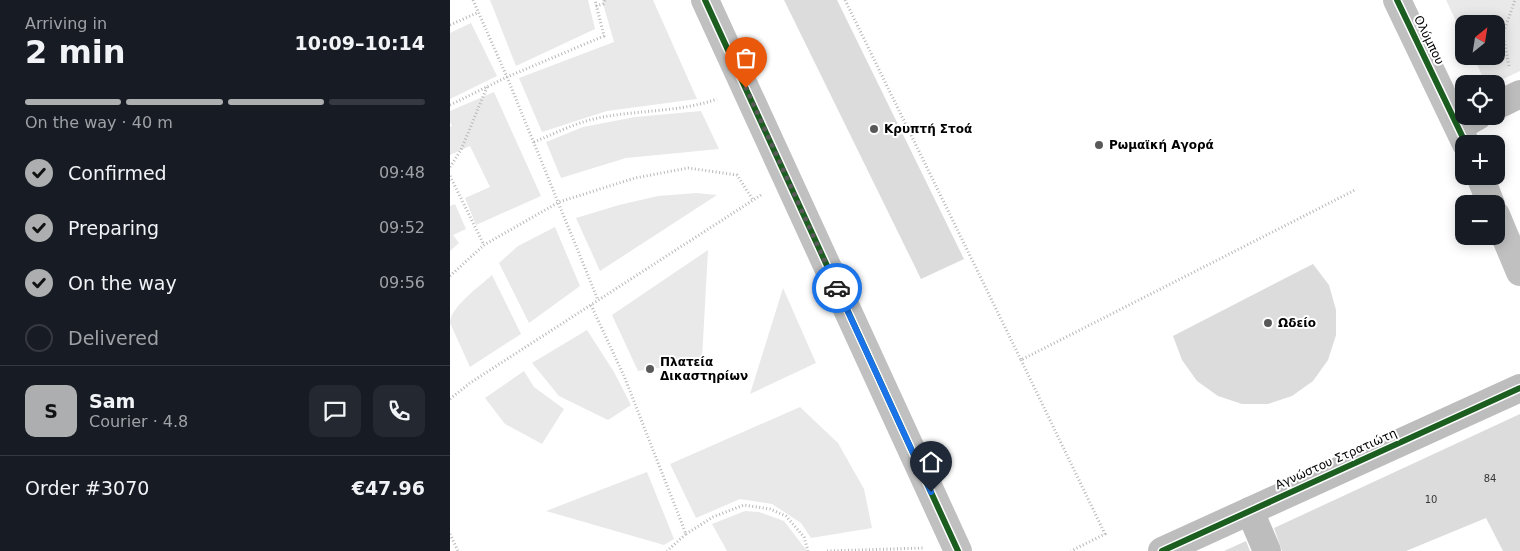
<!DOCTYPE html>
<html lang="en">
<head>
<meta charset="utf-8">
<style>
	body { margin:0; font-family:"DejaVu Sans",sans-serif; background:#242831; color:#f1f3f6; height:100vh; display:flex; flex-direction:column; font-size:19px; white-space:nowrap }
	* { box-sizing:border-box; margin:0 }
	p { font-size:16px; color:#9ea1a6 }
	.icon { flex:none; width:28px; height:28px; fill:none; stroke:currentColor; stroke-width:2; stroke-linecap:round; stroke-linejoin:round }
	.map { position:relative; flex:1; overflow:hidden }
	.details { display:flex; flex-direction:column; background:#171b24; width:450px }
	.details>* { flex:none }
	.needle { width:32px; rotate:30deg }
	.fabs { position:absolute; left:1005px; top:15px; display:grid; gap:10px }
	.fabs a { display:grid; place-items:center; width:50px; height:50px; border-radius:10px; background:#171b24; box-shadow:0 2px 12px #0003; font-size:25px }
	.pin { position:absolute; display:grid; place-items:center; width:42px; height:42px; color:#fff; margin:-51px -21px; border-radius:50% 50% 50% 0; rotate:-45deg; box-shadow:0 0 5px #0007 }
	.pin .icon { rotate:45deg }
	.courier { position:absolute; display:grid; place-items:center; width:50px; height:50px; margin:-25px; border:4px solid #1a73e8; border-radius:50%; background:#fff; color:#222; box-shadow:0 1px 6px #0007 }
	.overview em { font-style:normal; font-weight:700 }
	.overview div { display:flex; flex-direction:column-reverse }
	.overview { display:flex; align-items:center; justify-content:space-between; height:85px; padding:0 25px }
	h1 { font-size:32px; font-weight:700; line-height:38px }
	.bar { display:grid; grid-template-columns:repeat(4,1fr); gap:8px 5px; align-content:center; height:60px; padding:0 25px }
	.bar i { height:6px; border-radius:4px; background:#363941 }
	.bar .current { background:#adaeaf }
	.bar p { grid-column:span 4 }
	.line { display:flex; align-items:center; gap:12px; padding:0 25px; border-top:1px solid #363941 }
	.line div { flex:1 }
	.round { display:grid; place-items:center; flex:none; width:52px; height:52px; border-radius:10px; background:#242831 }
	ol { padding:0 25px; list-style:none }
	li { display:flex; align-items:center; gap:15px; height:55px }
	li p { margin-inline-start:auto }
	li .icon { padding:5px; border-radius:50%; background:#adaeaf; color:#111; stroke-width:4 }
	li:last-child { color:#9ea1a6 }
	li i { width:28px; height:28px; border:2px solid #363941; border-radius:50% }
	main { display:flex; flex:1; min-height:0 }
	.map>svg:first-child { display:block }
	.green { fill:#e9e9e9 }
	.building { fill:#dcdcdc }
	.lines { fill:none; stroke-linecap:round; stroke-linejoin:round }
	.path { stroke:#b8b8b8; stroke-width:3; stroke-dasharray:1 2.5; stroke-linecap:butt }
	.street { stroke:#bdbdbd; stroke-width:28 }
	.secondary { stroke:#c0c0c0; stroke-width:28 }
	.cycleway-casing { stroke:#fff; stroke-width:9 }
	.cycleway { stroke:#1b5e20; stroke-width:6 }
	.done { stroke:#595959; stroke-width:5; stroke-dasharray:0 9 }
	.route { stroke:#1a73e8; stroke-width:6 }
	.poi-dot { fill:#595959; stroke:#fff; stroke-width:2 }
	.labels { text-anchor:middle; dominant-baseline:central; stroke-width:4; stroke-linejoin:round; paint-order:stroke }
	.number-label { font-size:10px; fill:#373737 }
	.street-label { font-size:12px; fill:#000; stroke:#fff }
	.poi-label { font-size:12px; font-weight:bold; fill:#000; stroke:#fff; text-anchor:start }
</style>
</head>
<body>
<main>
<section class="details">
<div class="overview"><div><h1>2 min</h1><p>Arriving in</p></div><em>10:09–10:14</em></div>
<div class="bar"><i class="current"></i><i class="current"></i><i class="current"></i><i></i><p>On the way · 40 m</p></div>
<ol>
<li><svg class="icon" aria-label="check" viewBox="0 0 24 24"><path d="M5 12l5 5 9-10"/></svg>Confirmed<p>09:48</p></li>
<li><svg class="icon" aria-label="check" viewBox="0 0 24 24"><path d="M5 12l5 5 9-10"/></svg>Preparing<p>09:52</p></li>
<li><svg class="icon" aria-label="check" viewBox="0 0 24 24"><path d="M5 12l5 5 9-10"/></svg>On the way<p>09:56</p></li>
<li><i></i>Delivered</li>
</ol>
<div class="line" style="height:90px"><b class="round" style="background:#adaeaf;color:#111">S</b><div><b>Sam</b><p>Courier · 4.8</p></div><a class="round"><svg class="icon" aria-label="chat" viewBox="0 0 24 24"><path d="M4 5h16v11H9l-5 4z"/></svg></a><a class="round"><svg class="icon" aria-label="phone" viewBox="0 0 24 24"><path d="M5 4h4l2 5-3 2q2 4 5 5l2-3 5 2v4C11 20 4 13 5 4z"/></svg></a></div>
<div class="line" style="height:65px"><div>Order #3070</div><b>€47.96</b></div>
</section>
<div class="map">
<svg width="1070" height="551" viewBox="0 0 1070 551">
	<rect width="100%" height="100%" fill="#fff"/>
	<g class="green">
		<polygon points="40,0 138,0 145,29 66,66"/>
		<polygon points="152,0 203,0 247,99 157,111 92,132 69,78 164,42"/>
		<polygon points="996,0 1070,0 1070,71 1043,84 1036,84 1023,56 1046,56 1046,24 1014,24 1014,38"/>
		<polygon points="21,23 47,76 0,99 0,33"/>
		<polygon points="44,92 91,196 26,225 15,198 40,187 20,146 0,155 0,127 2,126 0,122 0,111"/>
		<polygon points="251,111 269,149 176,158 111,178 96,142 133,127 185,117"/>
		<polygon points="246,193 267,195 150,271 126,218 169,205 208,196"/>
		<polygon points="5,204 16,229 3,235 9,243 0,251 0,206"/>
		<polygon points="105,227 130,286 79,323 49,263 68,246"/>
		<polygon points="258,250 252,359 228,365 188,371 162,315"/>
		<path d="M42,275L71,334L20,367L0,323C0,307 30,286 42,275Z"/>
		<polygon points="333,288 366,363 300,394"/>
		<polygon points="137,330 164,372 181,405 158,420 109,396 82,363"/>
		<polygon points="74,371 84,387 114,409 92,444 55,424 35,398"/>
		<polygon points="350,407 388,443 414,489 422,528 361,538 351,523 322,504 290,499 246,518 220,464"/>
		<polygon points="197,472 224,539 214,545 96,511"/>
		<polygon points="295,511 309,512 334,521 357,551 277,551 262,524"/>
	</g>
	<g class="building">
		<polygon points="334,0 387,0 514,259 471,279"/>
		<polygon points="863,264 879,285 886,310 886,335 878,360 863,381 842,396 818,404 792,404 768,396 747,381 732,360 723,336"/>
		<polygon points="1070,414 1070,551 1053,551 1036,518 956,551 832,551 824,528"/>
		<polygon points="796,541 800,551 774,551"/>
	</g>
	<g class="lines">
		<g class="path">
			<polyline points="23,0 57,77 148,300"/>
			<polyline points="395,0 571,360 905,190"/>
			<polyline points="146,6 153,4 155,0"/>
			<polyline points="0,25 29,12"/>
			<polyline points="1059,66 1053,34 1065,0"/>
			<polyline points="0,105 57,77 154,36 145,0"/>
			<path d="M84,142C106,133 129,121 153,117C190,110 231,112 267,99"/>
			<polyline points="0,167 11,150 37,87"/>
			<polyline points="0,176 34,245"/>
			<polyline points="0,276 34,245 109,202 185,178 238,168 287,175 303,200"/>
			<polyline points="141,305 174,376 236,534 217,551"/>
			<polyline points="571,360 655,534 621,551"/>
			<polyline points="0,399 20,383 311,195"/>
			<polyline points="0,534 8,551"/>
			<polyline points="236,534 263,517 294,505 320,509 336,516 354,537 358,551"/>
			<polyline points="377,551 473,548"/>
		</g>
		<g class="street">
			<polyline points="1046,106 1070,94"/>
			<polyline points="1009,127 1028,116"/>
			<polyline points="800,511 817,551"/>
			<polyline points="712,551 1070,388"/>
		</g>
		<g class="secondary">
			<polyline points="255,0 508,551"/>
			<polyline points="947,0 1016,144"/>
			<polyline points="1030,176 1041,204"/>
			<polyline points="1046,215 1070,272"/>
		</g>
		<g class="cycleway-casing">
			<g id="cycleway">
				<polyline points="255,0 508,551"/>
				<polyline points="947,0 1016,144"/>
				<polyline points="712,551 1070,388"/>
			</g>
		</g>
		<use href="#cycleway" class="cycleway"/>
	</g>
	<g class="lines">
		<polyline class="done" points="296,88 387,288"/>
		<polyline class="route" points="387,288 481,492"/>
	</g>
	<g class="poi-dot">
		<circle cx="424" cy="129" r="5"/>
		<circle cx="649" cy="145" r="5"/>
		<circle cx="818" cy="323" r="5"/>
		<circle cx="200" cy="369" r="5"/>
	</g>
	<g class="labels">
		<g class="number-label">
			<text x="1040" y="478">84</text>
			<text x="981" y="499">10</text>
		</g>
		<g class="street-label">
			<text transform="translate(979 40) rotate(64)">Ολύμπου</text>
			<text transform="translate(886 459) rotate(-24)">Αγνώστου Στρατιώτη</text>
		</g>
		<g class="poi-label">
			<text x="434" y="129">Κρυπτή Στοά</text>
			<text x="659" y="145">Ρωμαϊκή Αγορά</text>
			<text x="828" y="323">Ωδείο</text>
			<text x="210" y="362">Πλατεία<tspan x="210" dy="14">Δικαστηρίων</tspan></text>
		</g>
	</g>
</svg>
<div class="fabs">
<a><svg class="needle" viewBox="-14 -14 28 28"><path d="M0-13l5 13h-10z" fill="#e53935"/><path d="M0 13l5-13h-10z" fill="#9ea1a6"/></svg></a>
<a><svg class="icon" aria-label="locate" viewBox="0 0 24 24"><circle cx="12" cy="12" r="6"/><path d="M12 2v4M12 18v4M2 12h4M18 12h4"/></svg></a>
<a>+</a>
<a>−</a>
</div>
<div class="pin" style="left:296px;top:88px;background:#ea580c"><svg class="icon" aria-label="bag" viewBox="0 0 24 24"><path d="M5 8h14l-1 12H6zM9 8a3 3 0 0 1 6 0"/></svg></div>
<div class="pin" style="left:481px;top:492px;background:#1f2937"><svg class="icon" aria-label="home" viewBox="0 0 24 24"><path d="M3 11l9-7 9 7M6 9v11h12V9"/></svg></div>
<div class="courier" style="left:387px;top:288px"><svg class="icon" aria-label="car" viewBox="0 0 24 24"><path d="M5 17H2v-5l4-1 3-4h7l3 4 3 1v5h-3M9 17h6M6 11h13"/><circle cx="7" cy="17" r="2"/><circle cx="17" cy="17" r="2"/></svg></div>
</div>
</main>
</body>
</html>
